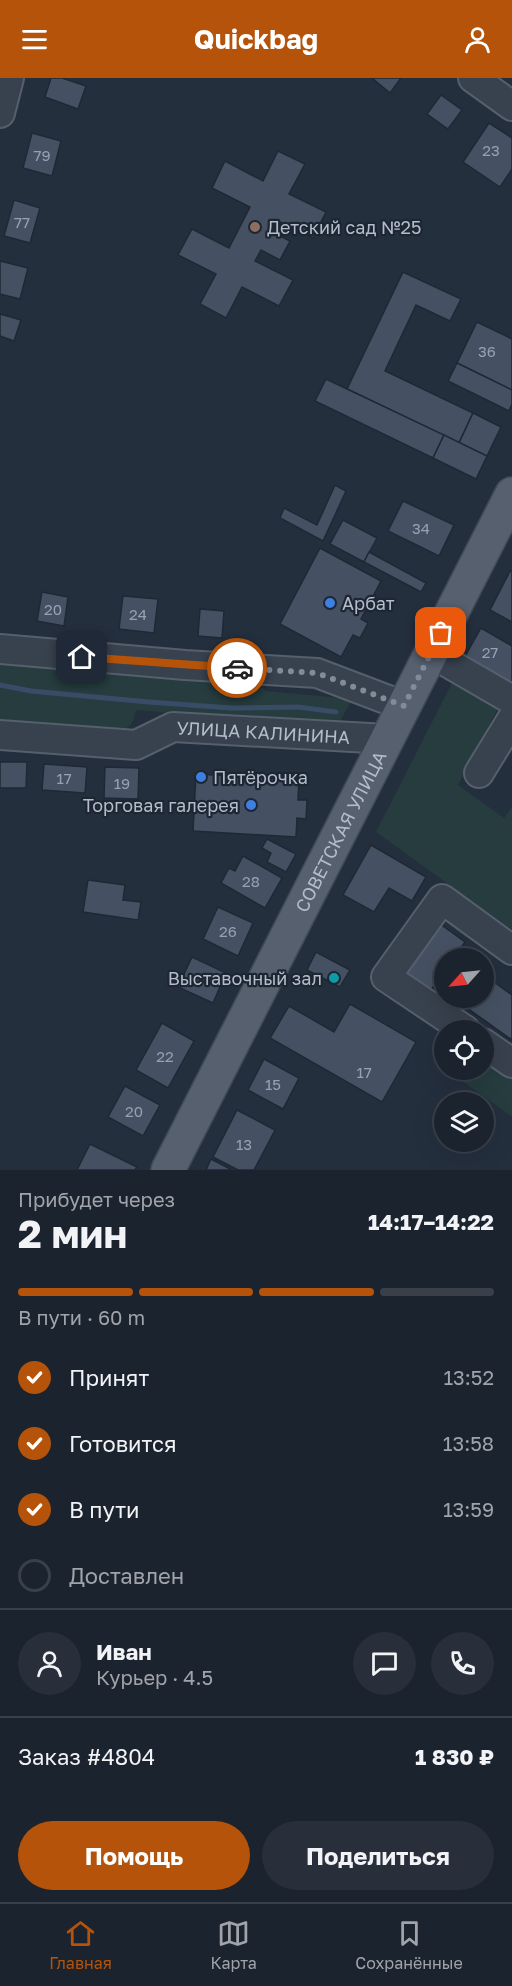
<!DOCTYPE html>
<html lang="ru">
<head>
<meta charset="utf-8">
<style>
	body { margin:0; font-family:"Golos Text",sans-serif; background:#282f3a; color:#f1f3f6; height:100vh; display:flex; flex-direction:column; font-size:22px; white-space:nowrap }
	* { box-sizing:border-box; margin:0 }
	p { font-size:20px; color:#a0a4aa }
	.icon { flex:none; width:33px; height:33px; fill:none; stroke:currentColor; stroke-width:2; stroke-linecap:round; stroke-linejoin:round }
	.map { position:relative; height:1092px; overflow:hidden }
	.panel { display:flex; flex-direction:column; background:#1b232e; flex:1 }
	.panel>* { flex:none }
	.needle { width:39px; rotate:243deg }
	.buttons { position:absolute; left:434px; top:870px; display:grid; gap:12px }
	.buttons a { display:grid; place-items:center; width:60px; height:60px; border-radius:50%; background:#1b232e; box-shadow:0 6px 24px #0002,0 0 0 2px #39404a; font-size:30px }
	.pin { position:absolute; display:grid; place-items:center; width:51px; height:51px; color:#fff; margin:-26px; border-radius:12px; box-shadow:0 3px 9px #0006 }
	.courier { position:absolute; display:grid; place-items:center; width:60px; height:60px; margin:-30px; border:4px solid #b45309; border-radius:50%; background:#fff; color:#222; box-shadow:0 2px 8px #0007 }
	.overview em { font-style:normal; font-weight:700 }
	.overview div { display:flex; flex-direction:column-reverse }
	.overview { display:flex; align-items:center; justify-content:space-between; height:102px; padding:0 18px }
	h1 { font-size:39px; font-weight:700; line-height:45px }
	.bar { display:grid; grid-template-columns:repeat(4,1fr); gap:9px 6px; align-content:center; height:72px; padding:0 18px }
	.bar i { height:8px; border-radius:4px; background:#39404a }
	.bar .active { background:#b45309 }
	.bar p { grid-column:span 4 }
	.line { display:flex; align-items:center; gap:15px; padding:0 18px; border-top:2px solid #39404a }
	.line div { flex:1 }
	.round { display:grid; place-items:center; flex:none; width:63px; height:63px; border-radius:32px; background:#282f3a }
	ol { padding:0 18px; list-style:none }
	li { display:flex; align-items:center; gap:18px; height:66px }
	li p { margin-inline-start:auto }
	li .icon { padding:6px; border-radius:50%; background:#b45309; color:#fff; stroke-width:4 }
	li:last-child { color:#a0a4aa }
	li i { width:33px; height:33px; border:3px solid #39404a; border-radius:50% }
	.action { display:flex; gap:12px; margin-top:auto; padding:12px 18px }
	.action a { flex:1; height:69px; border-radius:36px; background:#b45309; color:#fff; font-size:24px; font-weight:700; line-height:69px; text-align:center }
	.action a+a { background:#282f3a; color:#f1f3f6 }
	header { display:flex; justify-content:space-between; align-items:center; height:78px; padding:0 18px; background:#b45309; color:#fff; font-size:27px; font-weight:700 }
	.menu { display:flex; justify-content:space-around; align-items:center; height:84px; border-top:2px solid #39404a; background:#1b232e; font-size:16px; color:#a0a4aa }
	.menu a { display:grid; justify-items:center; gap:3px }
	.menu .active { color:#b45309 }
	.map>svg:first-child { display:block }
	.green { fill:#263c3f }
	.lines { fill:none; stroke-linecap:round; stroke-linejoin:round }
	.stream { stroke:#394c67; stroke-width:5 }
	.building { fill:#455162; stroke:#1f2835; stroke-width:1.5 }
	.minor-casing { stroke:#565f6c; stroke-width:32 }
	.major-casing { stroke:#414a57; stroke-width:36 }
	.minor { stroke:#38414e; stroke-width:28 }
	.major { stroke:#56606e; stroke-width:33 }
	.done { stroke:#828b98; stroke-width:6; stroke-dasharray:0 10.8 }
	.route { stroke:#b45309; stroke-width:8 }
	.education-dot { fill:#8d6e63; stroke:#1d2633; stroke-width:2 }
	.shop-dot { fill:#3f7fe0; stroke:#1d2633; stroke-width:2 }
	.culture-dot { fill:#0f9aa8; stroke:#1d2633; stroke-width:2 }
	.labels { text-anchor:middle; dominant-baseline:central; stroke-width:4.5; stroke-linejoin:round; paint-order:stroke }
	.number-label { font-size:15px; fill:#98a1af }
	.poi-label { font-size:18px; fill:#b4bcc9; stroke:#1d2633; text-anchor:start }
	.street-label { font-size:18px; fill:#b4bcc9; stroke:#1d2633 }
</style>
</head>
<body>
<header><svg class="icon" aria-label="menu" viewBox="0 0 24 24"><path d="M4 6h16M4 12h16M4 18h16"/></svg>Quickbag<svg class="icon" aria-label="person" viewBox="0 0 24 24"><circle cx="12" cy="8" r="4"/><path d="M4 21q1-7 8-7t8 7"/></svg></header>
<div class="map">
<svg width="512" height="1092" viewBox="0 0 512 1092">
	<rect width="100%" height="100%" fill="#242f3e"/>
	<g class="green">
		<path d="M0,585L260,608L266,613L352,621L338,648L136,632C133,643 133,649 121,653L0,644Z"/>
		<polygon points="456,597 499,628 458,707 504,740 512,729 512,852 376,754"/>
		<polygon points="483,980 512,1000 512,1039 458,1000 464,992 483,992"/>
	</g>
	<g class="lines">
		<polyline class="stream" points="0,607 31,613 149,624 231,630 298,629 336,634"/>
	</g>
	<g class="building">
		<polygon points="51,0 62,0 86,8 78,31 45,19"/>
		<polygon points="372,0 401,0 390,15"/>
		<polygon points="441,17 462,32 448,51 427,36"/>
		<polygon points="489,45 512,60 512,91 500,109 463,84"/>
		<polygon points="32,55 61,63 52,98 23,90"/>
		<polygon points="278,73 305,86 289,116 326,134 313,160 276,142 270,153 290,163 280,182 261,172 255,183 293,202 279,228 242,209 226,240 200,226 216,196 178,177 192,151 229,170 250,129 212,110 225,83 263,103"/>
		<polygon points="14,122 40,130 30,165 4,158"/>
		<polygon points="0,183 28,190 20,221 0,216"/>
		<polygon points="403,194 461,221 450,243 416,227 385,293 473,335 459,365 347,311"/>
		<polygon points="0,236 21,242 14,263 0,258"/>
		<polygon points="477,244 512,261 512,312 457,285"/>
		<polygon points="457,285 512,312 512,326 509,333 448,303"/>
		<polygon points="326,301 444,357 433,380 315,323"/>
		<polygon points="473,335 501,349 487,378 459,365"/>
		<polygon points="444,357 487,378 476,401 433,380"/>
		<polygon points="335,407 346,413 323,463 280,440 284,430 317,447"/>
		<polygon points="403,423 454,447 439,478 388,453"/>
		<polygon points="343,442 377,460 364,484 330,466"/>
		<polygon points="320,470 381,503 361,541 368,545 360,560 353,557 341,579 280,546"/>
		<polygon points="369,474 426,505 421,514 364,484"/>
		<polygon points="510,493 512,494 512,544 490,532"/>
		<polygon points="42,514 68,519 64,548 37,543"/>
		<polygon points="123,518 158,521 154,555 119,551"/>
		<polygon points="200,531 224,533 222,560 198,558"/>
		<polygon points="481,550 512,568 512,609 464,580"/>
		<polygon points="0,684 27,684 26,710 0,710"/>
		<polygon points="44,686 87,689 85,715 42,712"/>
		<polygon points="105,689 139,690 138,721 104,720"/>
		<polygon points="196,696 299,702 298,722 307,722 306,741 297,740 296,759 193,753"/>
		<polygon points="267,761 296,776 286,794 267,784 271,775 262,770"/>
		<polygon points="371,767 426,799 412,823 389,810 374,834 343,817"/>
		<polygon points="243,778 282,800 265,830 221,805 229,790 235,793"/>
		<polygon points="88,802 125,807 123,822 141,824 138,842 83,834"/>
		<polygon points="218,829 253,845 238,878 203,861"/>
		<polygon points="436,843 465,864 456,877 462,880 444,880 444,913 435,906 426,919 397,898"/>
		<polygon points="316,874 350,892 340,909 307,892"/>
		<polygon points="192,879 226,895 213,925 178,909"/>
		<polygon points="483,896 512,917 512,962 453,920 483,920"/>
		<polygon points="350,926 416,964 382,1024 270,960 289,928 334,954"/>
		<polygon points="162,945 194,963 168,1010 136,992"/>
		<polygon points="264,981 299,1000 283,1031 248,1012"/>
		<polygon points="125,1008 160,1027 143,1058 108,1039"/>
		<polygon points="237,1032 275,1052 254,1092 238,1092 213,1079"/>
		<polygon points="90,1066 137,1089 135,1092 77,1092"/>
		<polygon points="211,1081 232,1092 206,1092"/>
	</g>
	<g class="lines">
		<g class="minor-casing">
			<g id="minor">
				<polyline points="473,0 512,28"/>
				<polyline points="0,35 9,0"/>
				<polyline points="0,571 185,587 317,595 404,628"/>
				<polyline points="431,575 512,622"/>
				<path id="s1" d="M0,657L136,667L173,649L387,661"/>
				<polyline points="479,695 512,641"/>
				<polyline points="465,952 386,899 442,821 512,872"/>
				<polyline points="483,965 512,985"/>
			</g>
		</g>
		<g class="major-casing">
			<g id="major">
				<path id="s2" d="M168,1092L512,416"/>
			</g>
		</g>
		<use href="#minor" class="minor"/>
		<use href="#major" class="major"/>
	</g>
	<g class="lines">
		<polyline class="done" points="237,590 317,595 404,628 441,555"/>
		<polyline class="route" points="82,579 237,590"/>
	</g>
	<circle class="education-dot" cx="255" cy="149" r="6"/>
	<g class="shop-dot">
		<circle cx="330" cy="525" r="6"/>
		<circle cx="201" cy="699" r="6"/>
		<circle cx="251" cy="727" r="6"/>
	</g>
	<circle class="culture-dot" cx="334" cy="900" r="6"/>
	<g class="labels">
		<g class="number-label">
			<text x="491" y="72">23</text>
			<text x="42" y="77">79</text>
			<text x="22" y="144">77</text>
			<text x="487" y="273">36</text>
			<text x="421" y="450">34</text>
			<text x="53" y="531">20</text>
			<text x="138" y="536">24</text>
			<text x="490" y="574">27</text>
			<text x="64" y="700">17</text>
			<text x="122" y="705">19</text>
			<text x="251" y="803">28</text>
			<text x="228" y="853">26</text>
			<text x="165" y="978">22</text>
			<text x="364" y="994">17</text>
			<text x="273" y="1006">15</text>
			<text x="134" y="1033">20</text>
			<text x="244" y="1066">13</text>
		</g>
		<g class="poi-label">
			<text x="267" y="149">Детский сад №25</text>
			<text x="342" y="525">Арбат</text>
			<text x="213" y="699">Пятёрочка</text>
			<text x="239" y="727" text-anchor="end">Торговая галерея</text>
			<text x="322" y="900" text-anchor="end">Выставочный зал</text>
		</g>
		<g class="street-label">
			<text stroke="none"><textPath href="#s1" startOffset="268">УЛИЦА КАЛИНИНА</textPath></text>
			<text stroke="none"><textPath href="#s2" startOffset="380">СОВЕТСКАЯ УЛИЦА</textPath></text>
		</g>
	</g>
</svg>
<div class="buttons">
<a><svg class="needle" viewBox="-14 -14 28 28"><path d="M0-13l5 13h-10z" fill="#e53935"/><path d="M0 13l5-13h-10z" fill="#a0a4aa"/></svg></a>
<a><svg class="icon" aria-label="locate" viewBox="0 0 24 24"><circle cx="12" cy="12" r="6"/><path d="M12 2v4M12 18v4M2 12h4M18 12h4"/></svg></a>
<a><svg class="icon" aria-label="layers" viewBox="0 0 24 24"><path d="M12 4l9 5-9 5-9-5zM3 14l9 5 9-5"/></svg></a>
</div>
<div class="pin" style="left:441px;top:555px;background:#ea580c"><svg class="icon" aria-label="bag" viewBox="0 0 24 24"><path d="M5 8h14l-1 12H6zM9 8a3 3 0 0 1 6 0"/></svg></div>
<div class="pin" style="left:82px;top:579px;background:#1f2937"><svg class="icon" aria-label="home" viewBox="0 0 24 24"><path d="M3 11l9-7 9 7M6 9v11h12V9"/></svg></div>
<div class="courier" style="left:237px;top:590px"><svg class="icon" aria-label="car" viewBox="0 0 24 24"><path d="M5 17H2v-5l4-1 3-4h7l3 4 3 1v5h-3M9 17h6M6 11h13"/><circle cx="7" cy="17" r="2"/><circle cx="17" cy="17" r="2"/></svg></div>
</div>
<section class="panel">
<div class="overview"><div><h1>2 мин</h1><p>Прибудет через</p></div><em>14:17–14:22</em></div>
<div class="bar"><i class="active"></i><i class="active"></i><i class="active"></i><i></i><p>В пути · 60 m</p></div>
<ol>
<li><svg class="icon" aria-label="check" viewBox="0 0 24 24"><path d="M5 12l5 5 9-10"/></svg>Принят<p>13:52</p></li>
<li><svg class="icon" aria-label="check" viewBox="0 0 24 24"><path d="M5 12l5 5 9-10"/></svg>Готовится<p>13:58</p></li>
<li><svg class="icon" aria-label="check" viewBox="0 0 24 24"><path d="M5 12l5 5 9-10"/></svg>В пути<p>13:59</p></li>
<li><i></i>Доставлен</li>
</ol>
<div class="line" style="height:108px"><a class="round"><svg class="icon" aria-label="person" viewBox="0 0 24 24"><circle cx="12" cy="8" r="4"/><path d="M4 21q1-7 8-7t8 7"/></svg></a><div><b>Иван</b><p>Курьер · 4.5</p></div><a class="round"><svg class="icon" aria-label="chat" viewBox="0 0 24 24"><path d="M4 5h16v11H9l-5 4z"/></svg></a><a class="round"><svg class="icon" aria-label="phone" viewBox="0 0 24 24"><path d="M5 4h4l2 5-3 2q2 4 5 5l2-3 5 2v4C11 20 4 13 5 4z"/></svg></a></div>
<div class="line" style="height:78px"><div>Заказ #4804</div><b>1 830 ₽</b></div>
<div class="action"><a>Помощь</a><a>Поделиться</a></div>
</section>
<nav class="menu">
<a class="active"><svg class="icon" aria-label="home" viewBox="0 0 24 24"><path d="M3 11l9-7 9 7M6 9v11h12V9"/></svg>Главная</a>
<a><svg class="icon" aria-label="map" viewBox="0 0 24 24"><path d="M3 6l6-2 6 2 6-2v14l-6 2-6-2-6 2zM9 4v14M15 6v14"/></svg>Карта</a>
<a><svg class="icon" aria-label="saved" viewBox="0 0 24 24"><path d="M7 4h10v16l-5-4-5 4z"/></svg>Сохранённые</a>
</nav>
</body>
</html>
